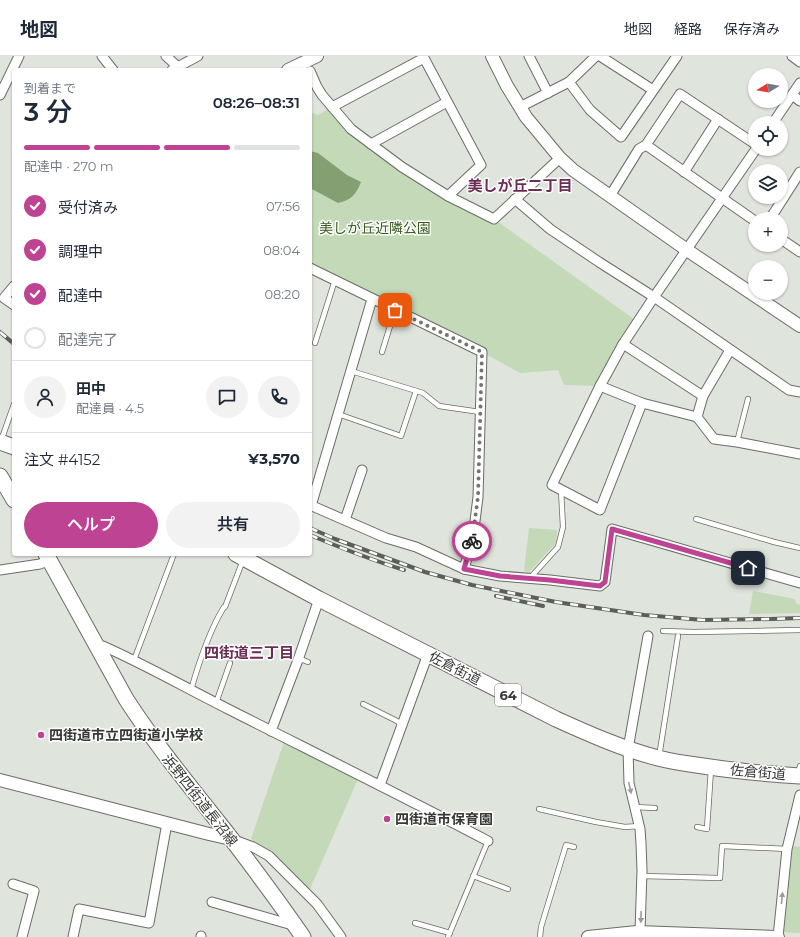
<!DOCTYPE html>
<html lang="ja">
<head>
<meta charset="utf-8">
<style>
	body { margin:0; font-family:Montserrat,"Noto Sans JP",sans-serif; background:#f2f2f3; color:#1f2937; height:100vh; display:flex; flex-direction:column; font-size:15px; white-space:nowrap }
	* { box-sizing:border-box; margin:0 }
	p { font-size:13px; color:#747a83 }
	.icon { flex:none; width:22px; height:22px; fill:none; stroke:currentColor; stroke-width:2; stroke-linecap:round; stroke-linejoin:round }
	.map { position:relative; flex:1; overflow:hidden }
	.sheet { position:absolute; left:12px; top:12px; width:300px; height:488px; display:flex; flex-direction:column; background:#fff; border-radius:4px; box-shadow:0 1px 3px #0004 }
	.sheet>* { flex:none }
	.needle { width:26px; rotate:259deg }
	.controls { position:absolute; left:748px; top:12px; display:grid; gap:8px }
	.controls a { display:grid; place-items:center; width:40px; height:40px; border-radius:50%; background:#fff; box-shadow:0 1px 3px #0004; font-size:20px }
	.pin { position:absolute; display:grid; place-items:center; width:34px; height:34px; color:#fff; margin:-17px; border-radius:8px; box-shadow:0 2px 6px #0006 }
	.courier { position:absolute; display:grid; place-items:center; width:40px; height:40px; margin:-20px; border:3px solid #bf4393; border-radius:50%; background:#fff; color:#222; box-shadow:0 1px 5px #0007 }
	.summary em { font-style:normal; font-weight:600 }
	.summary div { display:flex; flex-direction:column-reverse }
	.summary { display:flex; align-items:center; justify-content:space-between; height:68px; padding:0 12px }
	h1 { font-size:26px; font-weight:600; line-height:30px }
	.bar { display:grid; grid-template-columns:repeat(4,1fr); gap:6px 4px; align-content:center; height:48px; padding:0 12px }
	.bar i { height:5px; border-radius:3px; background:#e0e1e3 }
	.bar .on { background:#bf4393 }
	.bar p { grid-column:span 4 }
	.line { display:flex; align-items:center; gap:10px; padding:0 12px; border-top:1px solid #e0e1e3 }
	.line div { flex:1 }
	.round { display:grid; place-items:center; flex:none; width:42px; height:42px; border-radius:21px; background:#f2f2f3 }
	ol { padding:0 12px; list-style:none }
	li { display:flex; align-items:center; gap:12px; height:44px }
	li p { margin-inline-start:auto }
	li .icon { padding:4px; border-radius:50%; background:#bf4393; color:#fff; stroke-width:4 }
	li:last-child { color:#747a83 }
	li i { width:22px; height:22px; border:2px solid #e0e1e3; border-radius:50% }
	.primary-button { display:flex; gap:8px; margin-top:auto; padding:8px 12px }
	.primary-button a { flex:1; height:46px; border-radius:24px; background:#bf4393; color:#fff; font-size:16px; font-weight:600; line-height:46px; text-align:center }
	.primary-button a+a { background:#f2f2f3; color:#1f2937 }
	header { display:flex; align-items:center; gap:24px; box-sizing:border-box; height:56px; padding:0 20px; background:#fff; border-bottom:1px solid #e0e1e3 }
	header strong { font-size:19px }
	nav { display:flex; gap:22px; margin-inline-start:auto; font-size:14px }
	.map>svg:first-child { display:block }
	.green { fill:#c3d9b8 }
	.water { fill:#84a073 }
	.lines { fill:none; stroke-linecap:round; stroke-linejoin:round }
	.service-casing { stroke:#696e66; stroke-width:6 }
	.minor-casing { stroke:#696e66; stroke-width:11 }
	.tertiary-casing { stroke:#696e66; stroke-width:14 }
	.primary-casing { stroke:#696e66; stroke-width:17 }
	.service { stroke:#fff; stroke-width:4.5 }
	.minor { stroke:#fff; stroke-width:9 }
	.tertiary { stroke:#fff; stroke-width:12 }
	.primary { stroke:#fff; stroke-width:15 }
	.rail-casing { stroke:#5b5e59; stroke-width:4 }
	.rail { stroke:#fff; stroke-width:2.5; stroke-dasharray:8; stroke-linecap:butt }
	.oneway { fill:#9b9c9a }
	.done { stroke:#727570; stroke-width:4; stroke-dasharray:0 7.2 }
	.route { stroke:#bf4393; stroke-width:5 }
	.poi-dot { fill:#bf4393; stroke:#fff; stroke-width:1.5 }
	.labels { text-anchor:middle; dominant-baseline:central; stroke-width:3; stroke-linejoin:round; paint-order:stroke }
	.shield { fill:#fff; stroke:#737472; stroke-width:1 }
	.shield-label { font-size:13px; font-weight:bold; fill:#373936 }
	.park-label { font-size:14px; fill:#375c1c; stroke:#fff }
	.street-label { font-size:14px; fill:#373936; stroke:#fff }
	.poi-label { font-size:14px; font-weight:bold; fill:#373936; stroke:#fff; text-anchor:start }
	.neighbourhood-label { font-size:15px; font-weight:bold; fill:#6a2d53; stroke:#fff }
</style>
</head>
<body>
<header>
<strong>地図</strong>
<nav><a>地図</a><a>経路</a><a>保存済み</a></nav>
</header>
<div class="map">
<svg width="800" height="881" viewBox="0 0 800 881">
	<rect width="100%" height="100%" fill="#dfe4dc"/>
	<g class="green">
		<polygon points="332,51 402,111 494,163 638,266 600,330 564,329 558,314 520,317 482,296 310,212 310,56 318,59"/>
		<polygon points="529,472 557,474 556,487 529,516 524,515"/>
		<polygon points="753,535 795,543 796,547 800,549 800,557 749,558"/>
		<polygon points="284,686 358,723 310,833 251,783"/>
		<polygon points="791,790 800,791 800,877 780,876"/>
	</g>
	<path class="water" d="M310,95L318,97L347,119L361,126C356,139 351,144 338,147L310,132Z"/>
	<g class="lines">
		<g class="service-casing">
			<g id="service">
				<polyline points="315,287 335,224"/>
				<polyline points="382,296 395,254"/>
				<polyline points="351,315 423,337 439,350 480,356"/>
				<polyline points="338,358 401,380 416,335"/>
				<polyline points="1,385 14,348"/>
				<polyline points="737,386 748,343"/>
				<polyline points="696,463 774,486 800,492"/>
				<polyline points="530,522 558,491 563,471 561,434"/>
				<polyline points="663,575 694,576 800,574"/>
				<polyline points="134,604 174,498"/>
				<polyline points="298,604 303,604 308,606"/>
				<path d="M191,634C199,606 209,575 224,551H225L243,504"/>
				<polyline points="216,647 230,607"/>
				<polyline points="363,648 397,665 402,670"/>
				<polyline points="659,701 678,580"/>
				<polyline points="798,718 800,710"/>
				<polyline points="634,751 655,752"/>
				<path d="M539,753L596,766L625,771C630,770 634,771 639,770"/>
				<polyline points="697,771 707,773 711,713"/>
				<polyline points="473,820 508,833"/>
				<polyline points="642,820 720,822 722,790 787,793"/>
				<polyline points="415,867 450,877"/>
				<polyline points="448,881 488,785"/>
				<polyline points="540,881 541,871 566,789 574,791"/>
			</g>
		</g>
		<g class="minor-casing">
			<g id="minor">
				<polyline points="102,0 113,14"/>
				<polyline points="166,0 178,11"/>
				<polyline points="529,0 548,37"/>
				<polyline points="600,0 653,34"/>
				<polyline points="792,0 800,6"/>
				<polyline points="172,14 198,0"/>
				<polyline points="310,15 317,31 322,39 351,73 402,111 448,140 494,163 560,102"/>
				<polyline points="569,26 590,54 621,81 677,0"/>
				<polyline points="0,39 19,0"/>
				<polyline points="792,39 800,45"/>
				<polyline points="332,51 424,2 481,109 448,140"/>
				<polyline points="520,51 569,26 596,0"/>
				<polyline points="773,67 800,27"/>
				<polyline points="371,88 447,46"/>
				<polyline points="755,88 680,38 646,89 755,165"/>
				<polyline points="684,116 718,63"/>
				<polyline points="610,140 639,93 646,89"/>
				<polyline points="515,143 550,173 599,206 654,241 789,334 800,336"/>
				<polyline points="770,163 800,116"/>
				<polyline points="781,183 800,196"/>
				<polyline points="310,212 482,296 478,441 473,481 464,513"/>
				<polyline points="14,230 4,242 14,249"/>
				<polyline points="623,288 703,340"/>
				<polyline points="600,330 642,347 697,361 703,340 730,294"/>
				<polyline points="642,347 600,454 552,429 600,330 623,288 654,241 756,93"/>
				<polyline points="697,361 714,383 737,386 800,398"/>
				<polyline points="310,449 386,482 416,491 464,513 500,520 550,524 600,530 605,526 612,473 800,527"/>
				<polyline points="311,450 372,243"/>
				<polyline points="345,464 362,414"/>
				<polyline points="0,514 40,508 50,504"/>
				<path d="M99,593L103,590C146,609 186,632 228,653C315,697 402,740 488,785"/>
				<polyline points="271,675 298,604 319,543"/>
				<polyline points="380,729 428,598"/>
				<polyline points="234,784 253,791 269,800 317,848 341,881"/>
				<polyline points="13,828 34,835 22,881"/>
				<polyline points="212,846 296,870"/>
				<polyline points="640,876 642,814 641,787 640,773 629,727 628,693 648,580"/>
				<polyline points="73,881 79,853 149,867 167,767"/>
				<polyline points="201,881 201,880"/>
				<polyline points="778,881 787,793 800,739"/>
			</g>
		</g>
		<g class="tertiary-casing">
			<g id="tertiary">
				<polyline points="492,0 507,30 526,61 560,102 573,114 687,194 800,270"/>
				<polyline points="288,14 317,0"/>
				<polyline points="0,724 209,778 231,783"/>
				<polyline points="588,881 637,876 778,881"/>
			</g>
		</g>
		<g class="primary-casing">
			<g id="primary">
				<polyline points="0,386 14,391"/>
				<polyline points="0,420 14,444"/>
				<path d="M46,498L126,643C157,691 194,735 230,781C255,814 280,847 303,881"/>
				<path d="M236,498L319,543L556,663C589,678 623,693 658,702C673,706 688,708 703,710C735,715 768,718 800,720"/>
			</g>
		</g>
		<use href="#service" class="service"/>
		<use href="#minor" class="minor"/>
		<use href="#tertiary" class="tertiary"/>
		<use href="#primary" class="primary"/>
		<g class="rail-casing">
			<g id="rail">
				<polyline points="0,276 14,288"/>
				<polyline points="310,472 335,483 425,516 472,529 556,546 644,559 703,564 771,563 800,562"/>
				<path d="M310,479C341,492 372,504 404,514"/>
				<polyline points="496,540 543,550"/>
			</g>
		</g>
		<use href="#rail" class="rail"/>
	</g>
	<defs><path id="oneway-solid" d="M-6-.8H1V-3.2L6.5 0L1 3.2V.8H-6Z"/></defs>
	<g class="oneway">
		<use href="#oneway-solid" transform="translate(630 732) rotate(77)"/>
		<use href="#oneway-solid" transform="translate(782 842) rotate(-84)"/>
		<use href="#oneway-solid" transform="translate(641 861) rotate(91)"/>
	</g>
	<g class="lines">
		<polyline class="done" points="395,254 482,296 478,441 472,485"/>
		<polyline class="route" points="472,485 464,513 500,520 550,524 600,530 605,526 612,473 748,512"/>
	</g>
	<g class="poi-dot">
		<circle cx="41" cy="679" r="4"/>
		<circle cx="387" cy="763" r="4"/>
	</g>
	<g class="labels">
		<rect class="shield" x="495" y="628" width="26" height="22" rx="3"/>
		<g class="shield-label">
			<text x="508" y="639">64</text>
		</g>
		<g class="park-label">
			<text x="375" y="172">美しが丘近隣公園</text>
		</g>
		<g class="street-label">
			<text transform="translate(455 612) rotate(27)">佐倉街道</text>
			<text transform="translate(758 716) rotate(5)">佐倉街道</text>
			<text transform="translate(200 744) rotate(52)">浜野四街道長沼線</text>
		</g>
		<g class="poi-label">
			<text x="49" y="679">四街道市立四街道小学校</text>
			<text x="395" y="763">四街道市保育園</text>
		</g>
		<g class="neighbourhood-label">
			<text x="520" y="129">美しが丘二丁目</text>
			<text x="249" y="596">四街道三丁目</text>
		</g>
	</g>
</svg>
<div class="controls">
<a><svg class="needle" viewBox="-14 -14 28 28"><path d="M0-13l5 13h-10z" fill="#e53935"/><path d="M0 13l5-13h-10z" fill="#747a83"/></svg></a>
<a><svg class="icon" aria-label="locate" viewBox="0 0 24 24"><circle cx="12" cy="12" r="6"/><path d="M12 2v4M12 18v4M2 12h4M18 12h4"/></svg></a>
<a><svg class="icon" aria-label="layers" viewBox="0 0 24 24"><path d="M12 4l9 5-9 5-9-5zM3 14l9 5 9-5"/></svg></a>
<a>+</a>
<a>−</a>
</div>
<div class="pin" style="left:395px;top:254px;background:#ea580c"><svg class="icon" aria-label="bag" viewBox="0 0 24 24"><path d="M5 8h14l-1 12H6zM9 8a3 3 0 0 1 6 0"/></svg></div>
<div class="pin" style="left:748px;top:512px;background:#1f2937"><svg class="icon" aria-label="home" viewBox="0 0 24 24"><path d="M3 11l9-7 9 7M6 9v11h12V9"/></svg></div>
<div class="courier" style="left:472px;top:485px"><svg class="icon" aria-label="bike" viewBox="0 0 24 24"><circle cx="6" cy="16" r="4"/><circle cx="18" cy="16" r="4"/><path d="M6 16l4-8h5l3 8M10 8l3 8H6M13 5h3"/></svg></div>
<section class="sheet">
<div class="summary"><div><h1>3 分</h1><p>到着まで</p></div><em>08:26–08:31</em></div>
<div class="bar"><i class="on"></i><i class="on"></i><i class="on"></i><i></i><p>配達中 · 270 m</p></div>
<ol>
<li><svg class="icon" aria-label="check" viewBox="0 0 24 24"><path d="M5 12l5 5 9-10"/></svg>受付済み<p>07:56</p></li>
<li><svg class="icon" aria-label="check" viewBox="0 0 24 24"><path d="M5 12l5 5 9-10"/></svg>調理中<p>08:04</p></li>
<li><svg class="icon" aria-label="check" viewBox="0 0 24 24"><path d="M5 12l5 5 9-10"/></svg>配達中<p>08:20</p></li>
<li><i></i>配達完了</li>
</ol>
<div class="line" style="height:72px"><a class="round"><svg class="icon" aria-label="person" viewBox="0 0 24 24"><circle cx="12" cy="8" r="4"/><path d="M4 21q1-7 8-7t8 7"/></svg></a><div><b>田中</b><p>配達員 · 4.5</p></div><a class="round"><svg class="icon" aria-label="chat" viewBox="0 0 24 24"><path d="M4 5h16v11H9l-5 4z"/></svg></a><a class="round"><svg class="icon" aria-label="phone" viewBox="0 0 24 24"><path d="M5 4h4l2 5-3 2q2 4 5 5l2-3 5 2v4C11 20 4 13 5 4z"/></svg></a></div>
<div class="line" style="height:52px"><div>注文 #4152</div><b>¥3,570</b></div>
<div class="primary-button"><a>ヘルプ</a><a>共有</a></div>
</section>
</div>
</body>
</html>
